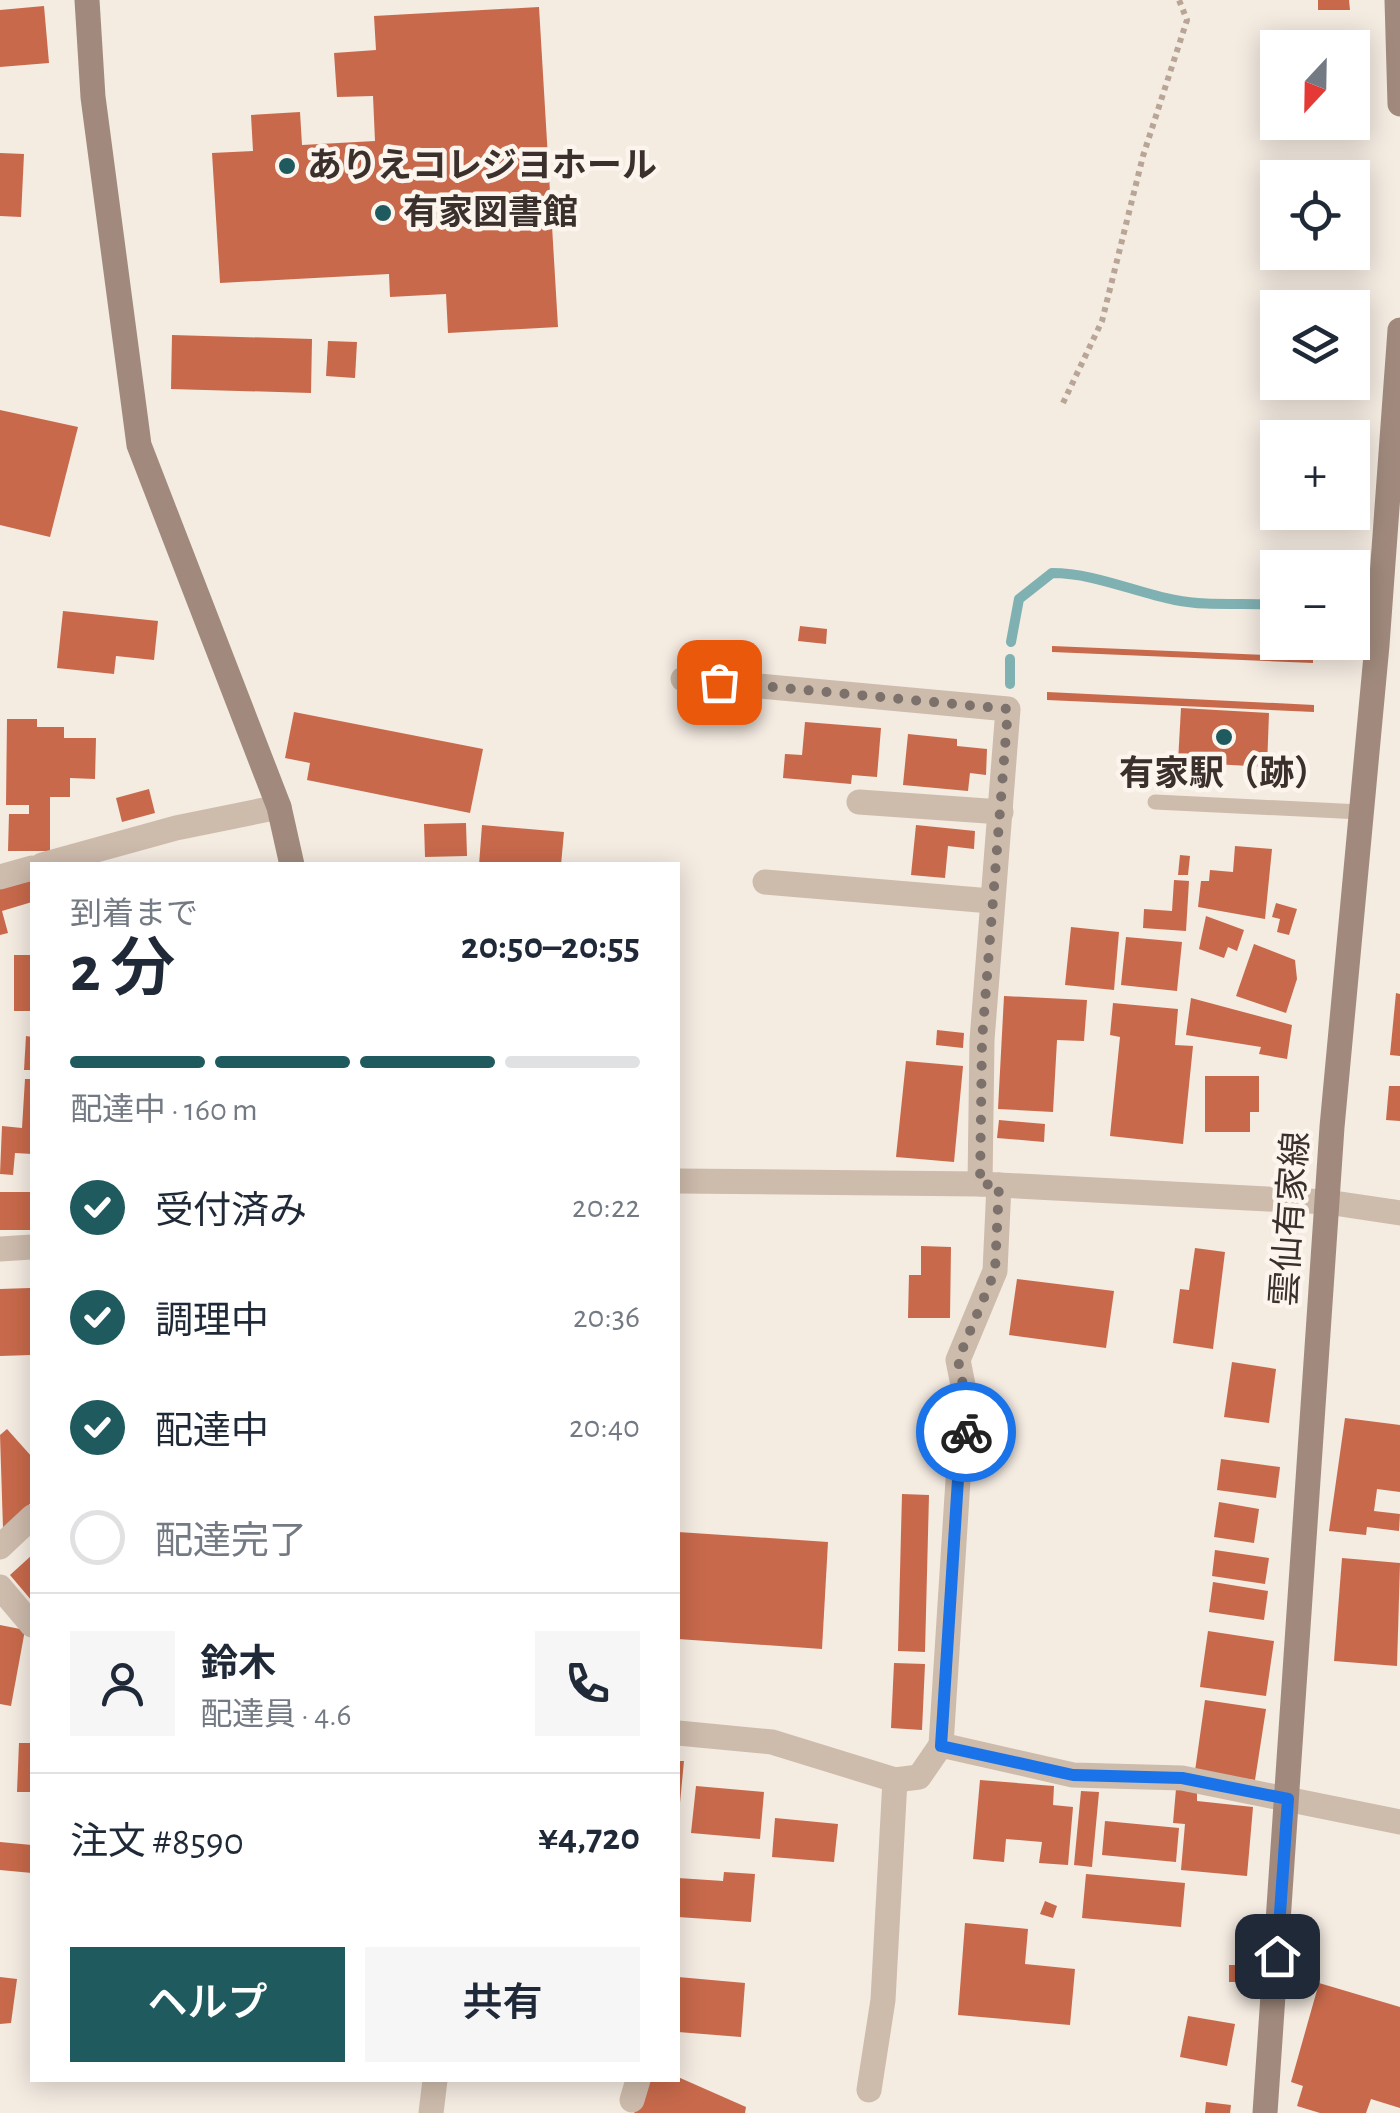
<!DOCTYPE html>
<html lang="ja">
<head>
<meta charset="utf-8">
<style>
	body { margin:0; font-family:"Alegreya Sans","Noto Sans JP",sans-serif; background:#f6f6f7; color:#1f2937; height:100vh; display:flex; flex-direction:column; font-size:38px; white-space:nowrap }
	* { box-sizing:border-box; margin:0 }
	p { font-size:32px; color:#747a83 }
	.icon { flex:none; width:55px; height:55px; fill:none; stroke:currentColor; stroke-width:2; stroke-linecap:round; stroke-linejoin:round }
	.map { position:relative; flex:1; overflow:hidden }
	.details { position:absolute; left:30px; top:862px; width:650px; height:1220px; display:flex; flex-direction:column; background:#fff; border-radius:0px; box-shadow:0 5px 25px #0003 }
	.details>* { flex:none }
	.needle { width:65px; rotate:202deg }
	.tools { position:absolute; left:1260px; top:30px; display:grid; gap:20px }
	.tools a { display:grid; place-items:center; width:110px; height:110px; border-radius:0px; background:#fff; box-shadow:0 5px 25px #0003; font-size:50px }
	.pin { position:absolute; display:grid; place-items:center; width:85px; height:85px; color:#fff; margin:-42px; border-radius:20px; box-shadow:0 5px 15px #0006 }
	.courier { position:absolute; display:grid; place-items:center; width:100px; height:100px; margin:-50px; border:8px solid #1a73e8; border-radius:50%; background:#fff; color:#222; box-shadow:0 2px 12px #0007 }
	.overview em { font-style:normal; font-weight:600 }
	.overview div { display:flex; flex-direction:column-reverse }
	.overview { display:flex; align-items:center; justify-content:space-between; height:170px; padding:0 40px }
	h1 { font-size:65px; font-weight:600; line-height:75px }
	.bar { display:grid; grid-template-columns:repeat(4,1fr); gap:15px 10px; align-content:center; height:120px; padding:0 40px }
	.bar i { height:12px; border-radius:8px; background:#e0e1e3 }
	.bar .on { background:#1f5a5e }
	.bar p { grid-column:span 4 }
	.line { display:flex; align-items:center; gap:25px; padding:0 40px; border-top:2px solid #e0e1e3 }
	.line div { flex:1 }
	.round { display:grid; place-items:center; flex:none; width:105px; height:105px; border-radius:0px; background:#f6f6f7 }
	ol { padding:0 40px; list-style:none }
	li { display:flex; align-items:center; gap:30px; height:110px }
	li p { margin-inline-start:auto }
	li .icon { padding:10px; border-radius:50%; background:#1f5a5e; color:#fff; stroke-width:4 }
	li:last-child { color:#747a83 }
	li i { width:55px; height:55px; border:5px solid #e0e1e3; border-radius:50% }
	.cta { display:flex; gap:20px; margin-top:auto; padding:20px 40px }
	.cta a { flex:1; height:115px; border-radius:0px; background:#1f5a5e; color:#fff; font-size:40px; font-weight:600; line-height:115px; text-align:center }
	.cta a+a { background:#f6f6f7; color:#1f2937 }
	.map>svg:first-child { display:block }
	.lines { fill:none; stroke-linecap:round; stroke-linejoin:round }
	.stream { stroke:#7fb0b2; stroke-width:10 }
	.building { fill:#c8694b }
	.path { stroke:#b9a596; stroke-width:6; stroke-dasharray:5 5; stroke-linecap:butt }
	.lane { stroke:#cdbbac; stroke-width:15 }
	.street { stroke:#cdbbac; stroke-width:25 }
	.secondary { stroke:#a18a7d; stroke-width:25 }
	.done { stroke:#7c716b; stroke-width:10; stroke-dasharray:0 18 }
	.route { stroke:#1a73e8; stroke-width:12 }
	.poi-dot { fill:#1f5a5e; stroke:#fbf5ee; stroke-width:4 }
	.labels { text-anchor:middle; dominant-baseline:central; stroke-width:9; stroke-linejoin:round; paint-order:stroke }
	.poi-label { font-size:35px; font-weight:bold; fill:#3b302b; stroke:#fbf5ee; text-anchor:start }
	.street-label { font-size:35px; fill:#3b302b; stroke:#fbf5ee }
</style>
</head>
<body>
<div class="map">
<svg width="1400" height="2113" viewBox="0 0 1400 2113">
	<rect width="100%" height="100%" fill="#f4ebe1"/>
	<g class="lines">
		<g class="stream">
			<path d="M1011,642L1019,599L1052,573C1094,573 1134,592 1175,600C1210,607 1243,602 1278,605"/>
			<polyline points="1010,659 1010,684"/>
		</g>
	</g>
	<g class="building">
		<polygon points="1318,0 1349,0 1350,10 1318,10"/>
		<polygon points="44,6 49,63 0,67 0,10"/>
		<polygon points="539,7 558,327 448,333 446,294 390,297 389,274 220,283 212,153 253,151 251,115 300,112 302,145 375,141 373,96 337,97 334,53 376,50 374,16"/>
		<polygon points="0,153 24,154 21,217 0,216"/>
		<polygon points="172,335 312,339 311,393 171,389"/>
		<polygon points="328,341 357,342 355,378 326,376"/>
		<polygon points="0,410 78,427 50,537 0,525"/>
		<polygon points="63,611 158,621 154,660 116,656 114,674 57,668"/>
		<polygon points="800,626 827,629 826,644 798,641"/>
		<polygon points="1052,646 1313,657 1313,663 1052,652"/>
		<polygon points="1047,692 1314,705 1314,712 1047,700"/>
		<polygon points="1181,708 1269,713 1267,767 1178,762"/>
		<polygon points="294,712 483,749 470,813 307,780 310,763 285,758"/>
		<polygon points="7,719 37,719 37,727 64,727 64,738 96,738 95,779 70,778 70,797 50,797 50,851 8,851 9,814 29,814 29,805 6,805"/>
		<polygon points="805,722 881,728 877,777 852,775 851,784 783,778 785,754 802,755"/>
		<polygon points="908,734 957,739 957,746 987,749 986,775 970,773 968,791 903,785"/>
		<polygon points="149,789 155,813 122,822 116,798"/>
		<polygon points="466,823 467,856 425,857 424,824"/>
		<polygon points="482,825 564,832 561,865 479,865"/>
		<polygon points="916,825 975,831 974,849 948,846 945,878 911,875"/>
		<polygon points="1235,846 1272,849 1265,919 1198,907 1201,881 1209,881 1210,870 1233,872"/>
		<polygon points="1180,855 1190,856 1188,875 1178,875"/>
		<polygon points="32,873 32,902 2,911 8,933 0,935 0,883"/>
		<polygon points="1174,880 1189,881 1186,931 1143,928 1144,909 1172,911"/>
		<polygon points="1276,903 1297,909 1289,935 1277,932 1280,919 1272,917"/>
		<polygon points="1206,916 1244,930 1237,951 1228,947 1224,958 1199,949"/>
		<polygon points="1071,927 1119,932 1114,990 1065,985"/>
		<polygon points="1126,937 1182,942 1177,991 1121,985"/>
		<polygon points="1254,944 1295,960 1297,979 1286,1013 1236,996"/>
		<rect x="14" y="955" width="18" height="56"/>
		<polygon points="1396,993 1400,994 1400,1056 1390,1055"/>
		<polygon points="1004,996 1087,1000 1084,1041 1057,1040 1053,1112 998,1109"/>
		<polygon points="1191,998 1292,1025 1287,1059 1259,1054 1261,1047 1186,1035"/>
		<polygon points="1113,1003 1178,1009 1175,1045 1193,1046 1183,1144 1110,1136 1120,1037 1110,1035"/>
		<polygon points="937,1030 964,1033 963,1048 936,1045"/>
		<polygon points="26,1036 32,1037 32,1070 24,1070"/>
		<polygon points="906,1061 963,1066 954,1162 896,1157"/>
		<polygon points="1205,1076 1259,1076 1259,1112 1250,1112 1250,1132 1205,1132"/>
		<polygon points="25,1079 32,1079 32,1154 15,1153 13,1175 0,1174 2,1126 22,1128"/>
		<polygon points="1389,1086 1400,1086 1400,1121 1386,1120"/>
		<polygon points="999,1120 1045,1124 1044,1142 997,1138"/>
		<rect x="0" y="1192" width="32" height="38"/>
		<polygon points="921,1246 951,1247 950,1318 908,1318 909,1275 921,1275"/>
		<polygon points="1195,1248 1225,1252 1213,1349 1173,1343 1180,1289 1189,1290"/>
		<polygon points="1017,1279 1114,1291 1106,1348 1009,1335"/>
		<polygon points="30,1288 31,1355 0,1356 0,1289"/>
		<polygon points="1232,1362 1276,1369 1269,1423 1224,1417"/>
		<polygon points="1345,1418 1400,1425 1400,1492 1377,1489 1374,1511 1400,1514 1399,1531 1367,1527 1366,1535 1329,1531"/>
		<polygon points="7,1429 32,1457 32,1502 3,1528 0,1435"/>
		<polygon points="1221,1459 1280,1467 1276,1498 1217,1490"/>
		<polygon points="902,1494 929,1495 925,1652 898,1651"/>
		<polygon points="1219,1502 1259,1509 1254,1543 1214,1537"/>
		<polygon points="678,1532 828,1542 822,1649 678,1639"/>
		<polygon points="1215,1550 1269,1558 1265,1584 1212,1576"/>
		<polygon points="32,1555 32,1601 10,1575"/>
		<polygon points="1342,1558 1400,1563 1397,1666 1334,1661"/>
		<polygon points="1213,1582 1268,1591 1264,1620 1209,1612"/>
		<polygon points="0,1625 25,1630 11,1706 0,1704"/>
		<polygon points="1208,1631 1274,1641 1266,1696 1200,1687"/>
		<polygon points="894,1663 925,1664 922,1730 891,1728"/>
		<polygon points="1205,1700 1266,1709 1255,1780 1195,1771"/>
		<polygon points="19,1743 32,1743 32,1792 17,1792"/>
		<polygon points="678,1761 684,1761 680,1803 678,1803"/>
		<polygon points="980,1780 1054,1786 1053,1805 1073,1807 1068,1865 1039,1863 1042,1842 1006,1839 1004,1862 973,1859"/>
		<polygon points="696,1786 764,1792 760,1839 691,1833"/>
		<polygon points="1176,1789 1197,1791 1197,1801 1253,1807 1247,1876 1181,1870 1185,1824 1173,1823"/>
		<polygon points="1081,1791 1099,1792 1092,1867 1074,1865"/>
		<polygon points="775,1818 838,1824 834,1862 772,1857"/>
		<polygon points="1105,1821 1179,1828 1176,1862 1102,1855"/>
		<polygon points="0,1842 32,1845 32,1873 0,1870"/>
		<polygon points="724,1872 755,1874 751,1922 678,1917 678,1878 723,1881"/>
		<polygon points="1086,1874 1185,1883 1181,1927 1082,1918"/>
		<polygon points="1045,1901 1057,1906 1053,1918 1040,1914"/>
		<polygon points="965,1923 1028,1929 1025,1964 1075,1969 1070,2025 958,2015"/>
		<polygon points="1229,1965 1241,1965 1240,1982 1229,1982"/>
		<polygon points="0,1977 17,1979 11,2023 0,2024"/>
		<polygon points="678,1977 745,1983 741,2037 678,2032"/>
		<polygon points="1319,1983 1400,2007 1400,2108 1371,2099 1366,2113 1320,2113 1297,2106 1303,2086 1291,2082"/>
		<polygon points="1188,2016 1235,2024 1227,2066 1180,2057"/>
		<polygon points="678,2077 746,2107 745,2113 634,2113 649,2080"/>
		<polygon points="1206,2102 1231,2105 1230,2113 1205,2113"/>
	</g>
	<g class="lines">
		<polyline class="path" points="1063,403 1102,321 1143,156 1187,20 1179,0"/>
		<polyline class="lane" points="1155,802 1361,812"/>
		<g class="street">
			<polyline points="683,679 1008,709 982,1040 980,1184"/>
			<polyline points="859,802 1001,812"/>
			<polyline points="42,865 176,828 279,807"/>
			<polyline points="0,877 32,868"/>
			<polyline points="765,882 991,901"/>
			<polyline points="678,1181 980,1184 1327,1202 1400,1213"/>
			<polyline points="0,1249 32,1247"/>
			<polyline points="0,1547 32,1517"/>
			<polyline points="0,1587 32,1625"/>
			<polyline points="678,1733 772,1742 895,1780 883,2000 869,2090"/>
			<polyline points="941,1745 960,1449 970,1420 958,1360 995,1271 999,1185"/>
			<polyline points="895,1780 919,1777 941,1745 1073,1775 1182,1778 1400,1822"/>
			<polyline points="632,2100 638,2080"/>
			<polyline points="431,2113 435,2080"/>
		</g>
		<g class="secondary">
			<polyline points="87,0 93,97 139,445 279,807 292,865"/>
			<polyline points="1397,0 1400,104"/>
			<polyline points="1265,2113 1332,1127 1377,645 1400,330"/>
		</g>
	</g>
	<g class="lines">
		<polyline class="done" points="719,682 1008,709 982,1040 980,1184 999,1185 995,1271 958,1360 970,1420 966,1432"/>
		<polyline class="route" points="966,1432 960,1448 941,1746 1073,1775 1182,1778 1288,1799 1277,1956"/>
	</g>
	<g class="poi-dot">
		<circle cx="287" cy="166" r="10"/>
		<circle cx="383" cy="213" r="10"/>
		<circle cx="1224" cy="737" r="10"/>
	</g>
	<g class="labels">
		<g class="poi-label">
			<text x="307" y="166">ありえコレジヨホール</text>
			<text x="403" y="213">有家図書館</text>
			<text x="1224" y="774" text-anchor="middle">有家駅（跡）</text>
		</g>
		<g class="street-label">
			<text transform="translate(1291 1219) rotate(-86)">雲仙有家線</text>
		</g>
	</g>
</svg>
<div class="tools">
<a><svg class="needle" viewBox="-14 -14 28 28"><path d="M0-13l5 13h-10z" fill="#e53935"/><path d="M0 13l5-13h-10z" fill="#747a83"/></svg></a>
<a><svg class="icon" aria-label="locate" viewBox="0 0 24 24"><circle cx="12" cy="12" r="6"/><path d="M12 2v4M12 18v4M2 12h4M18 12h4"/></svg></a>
<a><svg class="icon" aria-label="layers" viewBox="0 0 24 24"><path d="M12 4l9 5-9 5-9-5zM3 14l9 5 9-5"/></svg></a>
<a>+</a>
<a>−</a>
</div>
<div class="pin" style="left:719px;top:682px;background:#ea580c"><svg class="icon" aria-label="bag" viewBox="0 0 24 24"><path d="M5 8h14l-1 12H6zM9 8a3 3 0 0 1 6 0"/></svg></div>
<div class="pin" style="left:1277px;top:1956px;background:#1f2937"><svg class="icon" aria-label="home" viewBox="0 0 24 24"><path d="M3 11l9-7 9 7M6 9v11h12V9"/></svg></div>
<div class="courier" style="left:966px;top:1432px"><svg class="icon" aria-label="bike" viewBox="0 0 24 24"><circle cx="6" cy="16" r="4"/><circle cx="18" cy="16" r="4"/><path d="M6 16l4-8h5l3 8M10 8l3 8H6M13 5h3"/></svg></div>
<section class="details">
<div class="overview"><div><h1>2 分</h1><p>到着まで</p></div><em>20:50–20:55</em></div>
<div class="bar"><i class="on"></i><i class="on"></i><i class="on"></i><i></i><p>配達中 · 160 m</p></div>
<ol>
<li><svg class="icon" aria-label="check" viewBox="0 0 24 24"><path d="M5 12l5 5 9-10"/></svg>受付済み<p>20:22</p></li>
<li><svg class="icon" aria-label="check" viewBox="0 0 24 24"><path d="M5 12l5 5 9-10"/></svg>調理中<p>20:36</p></li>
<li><svg class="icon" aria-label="check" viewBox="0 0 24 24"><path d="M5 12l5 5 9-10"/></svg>配達中<p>20:40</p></li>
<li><i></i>配達完了</li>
</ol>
<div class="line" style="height:180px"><a class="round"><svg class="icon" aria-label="person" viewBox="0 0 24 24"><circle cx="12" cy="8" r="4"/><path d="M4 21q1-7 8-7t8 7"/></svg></a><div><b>鈴木</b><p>配達員 · 4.6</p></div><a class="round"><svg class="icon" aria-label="phone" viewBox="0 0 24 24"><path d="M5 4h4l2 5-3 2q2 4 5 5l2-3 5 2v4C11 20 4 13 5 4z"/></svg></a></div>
<div class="line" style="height:130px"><div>注文 #8590</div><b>¥4,720</b></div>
<div class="cta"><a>ヘルプ</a><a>共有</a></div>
</section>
</div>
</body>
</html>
